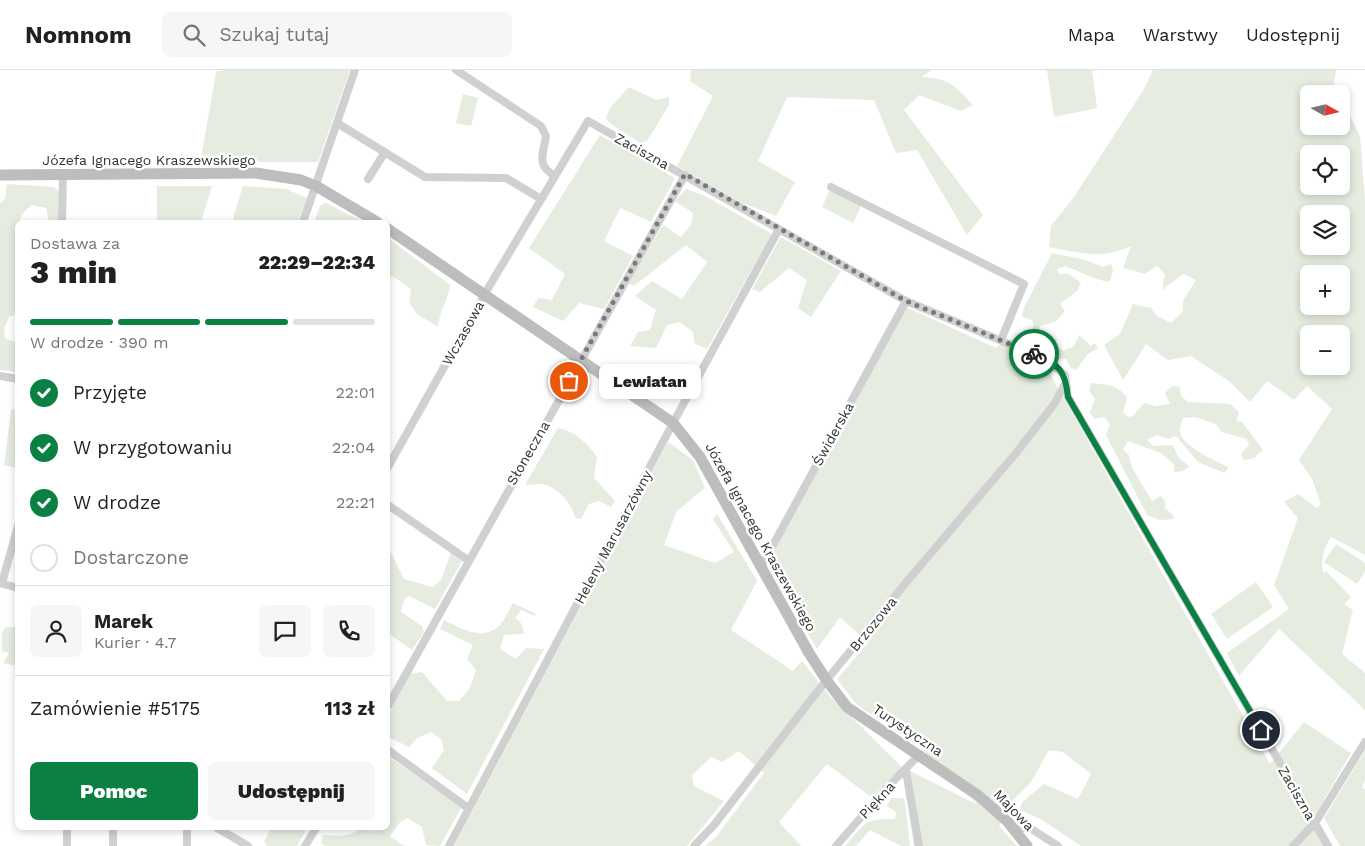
<!DOCTYPE html>
<html lang="pl">
<head>
<meta charset="utf-8">
<style>
	body { margin:0; font-family:"Work Sans",sans-serif; background:#f6f6f6; color:#202124; height:100vh; display:flex; flex-direction:column; font-size:19px; white-space:nowrap }
	* { box-sizing:border-box; margin:0 }
	p { font-size:16px; color:#757577 }
	.icon { flex:none; width:28px; height:28px; fill:none; stroke:currentColor; stroke-width:2; stroke-linecap:round; stroke-linejoin:round }
	.map { position:relative; flex:1; overflow:hidden }
	.panel { position:absolute; left:15px; top:150px; width:375px; height:610px; display:flex; flex-direction:column; background:#fff; border-radius:8px; box-shadow:0 2px 8px #0003 }
	.panel>* { flex:none }
	.needle { width:32px; rotate:98deg }
	.tools { position:absolute; left:1300px; top:15px; display:grid; gap:10px }
	.tools a { display:grid; place-items:center; width:50px; height:50px; border-radius:8px; background:#fff; box-shadow:0 2px 8px #0003; font-size:25px }
	.pin { position:absolute; display:grid; place-items:center; width:42px; height:42px; color:#fff; margin:-21px; border:2px solid #fff; border-radius:50%; box-shadow:0 1px 5px #0007 }
	.courier { position:absolute; display:grid; place-items:center; width:50px; height:50px; margin:-25px; border:4px solid #0b8043; border-radius:50%; background:#fff; color:#222; box-shadow:0 1px 6px #0007 }
	.bubble { position:absolute; height:35px; border-radius:8px; background:#fff; box-shadow:0 2px 8px #0003; font-size:16px; font-weight:800; line-height:35px; text-align:center }
	.head em { font-style:normal; font-weight:800 }
	.head div { display:flex; flex-direction:column-reverse }
	.head { display:flex; align-items:center; justify-content:space-between; height:85px; padding:0 15px }
	h1 { font-size:32px; font-weight:800; line-height:38px }
	.bar { display:grid; grid-template-columns:repeat(4,1fr); gap:8px 5px; align-content:center; height:60px; padding:0 15px }
	.bar i { height:6px; border-radius:4px; background:#e0e0e0 }
	.bar .active { background:#0b8043 }
	.bar p { grid-column:span 4 }
	.line { display:flex; align-items:center; gap:12px; padding:0 15px; border-top:1px solid #e0e0e0 }
	.line div { flex:1 }
	.round { display:grid; place-items:center; flex:none; width:52px; height:52px; border-radius:8px; background:#f6f6f6 }
	ol { padding:0 15px; list-style:none }
	li { display:flex; align-items:center; gap:15px; height:55px }
	li p { margin-inline-start:auto }
	li .icon { padding:5px; border-radius:50%; background:#0b8043; color:#fff; stroke-width:4 }
	li:last-child { color:#757577 }
	li i { width:28px; height:28px; border:2px solid #e0e0e0; border-radius:50% }
	.primary-button { display:flex; gap:10px; margin-top:auto; padding:10px 15px }
	.primary-button a { flex:1; height:58px; border-radius:8px; background:#0b8043; color:#fff; font-size:20px; font-weight:800; line-height:58px; text-align:center }
	.primary-button a+a { background:#f6f6f6; color:#202124 }
	header { display:flex; align-items:center; gap:30px; box-sizing:border-box; height:70px; padding:0 25px; background:#fff; border-bottom:1px solid #e0e0e0 }
	header strong { font-size:24px }
	nav { display:flex; gap:28px; margin-inline-start:auto; font-size:18px }
	.search { width:350px; height:45px; background:#f6f6f6; display:flex; align-items:center; gap:12px; box-sizing:border-box; padding:0 18px; border-radius:8px; color:#757577; font-size:19px }
	.map>svg:first-child { display:block }
	.green { fill:#e6ecdf; fill-rule:evenodd }
	.lines { fill:none; stroke-linecap:round; stroke-linejoin:round }
	.street { stroke:#d0d0d0; stroke-width:8 }
	.secondary { stroke:#bdbdbd; stroke-width:11 }
	.done { stroke:#7a7a7a; stroke-width:5; stroke-dasharray:0 9 }
	.route { stroke:#0b8043; stroke-width:6 }
	.labels { text-anchor:middle; dominant-baseline:central; stroke-width:5; stroke-linejoin:round; paint-order:stroke }
	.street-label { font-size:14px; fill:#333; stroke:#fff }
</style>
</head>
<body>
<header>
<strong>Nomnom</strong>
<div class="search"><svg class="icon" aria-label="search" viewBox="0 0 24 24"><circle cx="10" cy="10" r="6"/><path d="M15 15l6 6"/></svg>Szukaj tutaj</div>
<nav><a>Mapa</a><a>Warstwy</a><a>Udostępnij</a></nav>
</header>
<div class="map">
<svg width="1365" height="776" viewBox="0 0 1365 776">
	<rect width="100%" height="100%" fill="#fff"/>
	<g class="green">
		<polygon points="224,0 350,0 318,92 167,92 167,88 201,89 216,2"/>
		<path d="M691,0H932L921,7C948,8 955,15 973,35L961,41L919,25L904,40L983,145L967,165L917,80L896,83L874,30L787,27L758,91L795,112L776,146L740,132L677,96L713,26L690,11Z"/>
		<polygon points="1047,0 1097,0 1092,1 1097,38 1054,47"/>
		<path d="M1153,0H1336L1334,13L1339,24H1309V56H1341V28L1360,66L1365,130V485L1331,467C1323,479 1321,489 1323,503L1326,501L1351,527L1344,534L1353,540L1342,584L1365,603V640L1279,559L1239,606L1227,583L1289,539L1274,515L1298,448L1284,432L1298,424L1317,438L1321,434L1312,409L1299,390L1332,339L1307,316L1294,330L1267,311L1250,332L1229,311L1191,286L1168,290L1146,274L1123,310L1104,275L1120,264L1133,234L1151,238L1157,246L1171,253L1183,241V231L1196,210L1183,204L1162,220L1165,204L1157,196L1145,204L1123,198L1131,176C1101,190 1080,183 1049,177L1051,156L1074,127L1144,19ZM1309,84H1341V116H1309ZM1309,144H1341V176H1309ZM1309,204H1341V236H1309ZM1309,264H1341V296H1309Z"/>
		<polygon points="629,17 656,30 669,27 669,35 647,71 640,73 611,54 606,48 610,38"/>
		<polygon points="463,24 478,28 471,56 456,53"/>
		<polygon points="600,65 675,108 651,152 620,138 604,171 633,186 604,239 579,233 563,251 533,237 538,228 552,230 565,204 529,178"/>
		<polygon points="7,114 54,117 59,122 58,152 49,152 46,138 32,135 22,144 20,152 18,152 17,244 9,247 4,259 5,269 17,272 17,302 0,300 0,133 5,129"/>
		<polygon points="157,116 212,116 201,152 157,152"/>
		<polygon points="243,116 286,119 307,128 298,152 232,152"/>
		<polygon points="686,119 705,126 772,164 707,279 694,273 693,262 680,252 667,255 656,278 630,276 638,262 650,260 656,240 635,226 652,211 682,229 707,192 686,175 634,216 629,213 663,155 681,167 691,155 693,143 675,131"/>
		<polygon points="830,120 861,136 853,153 822,137"/>
		<polygon points="325,133 326,133 364,152 314,152 320,136"/>
		<polygon points="781,167 841,201 811,247 798,238 807,210 789,198 760,222 752,219"/>
		<path d="M388,168L450,215C448,230 439,242 438,257L417,244L409,232L411,219L394,207L388,206Z"/>
		<path d="M1052,183L1086,190L1103,197L1111,194L1113,201L1110,211C1101,213 1075,199 1065,196L1057,199L1059,204H1069L1081,213L1077,221L1060,234L1065,241L1055,252L1039,256L1041,268L1054,272L1062,281L1073,277L1079,265L1091,276L1095,273L1098,278L1088,284L1076,300L1070,297L1066,289L1058,288L1053,291L1050,283L1021,269V263H1030L1034,255L1032,250L1022,247L1023,240Z"/>
		<polygon points="906,237 996,278 1006,270 1045,295 1270,694 1304,652 1351,683 1315,745 1333,776 1081,776 1042,750 1020,740 1022,732 1044,714 1078,729 1091,704 1063,682 1049,680 1031,712 1013,730 999,756 1017,776 914,776 902,698 871,727 827,694 779,752 801,776 705,776 716,767 764,703 739,681 722,692 711,687 692,705 694,716 724,731 687,776 454,776 668,372 693,390 705,418 676,442 664,475 715,493 734,482 713,449 717,444 757,511 731,560 793,601 802,591 829,625 902,697 978,735 922,679 857,635 837,609 868,573 840,547 817,579 771,501 768,489"/>
		<path d="M1091,313C1105,314 1119,315 1127,328L1123,342L1128,347L1133,346L1144,333L1156,336L1170,334L1165,323L1172,316L1180,317L1181,326L1188,332L1230,334L1239,342L1236,351L1242,352L1263,380L1254,388L1244,390L1241,384L1249,375L1247,369L1222,362L1216,354L1195,347L1183,348C1181,354 1178,361 1182,367C1189,379 1216,391 1228,397L1225,403L1198,392L1176,366L1169,369L1156,365L1147,370L1153,376L1173,375L1178,387L1189,396L1183,401L1174,402V394L1161,383L1128,371L1123,380L1129,385L1132,398L1152,431L1161,426L1165,431V438L1173,445L1174,449L1160,450L1147,445L1106,365L1110,354L1104,347L1094,349L1090,342L1095,329L1089,320Z"/>
		<polygon points="11,339 17,340 17,398 4,395"/>
		<path d="M558,358C576,362 586,372 597,387L594,408L615,431L611,437L599,431L589,434L581,449L575,448C573,435 559,419 546,415C540,413 532,415 525,415Z"/>
		<polygon points="1336,474 1365,493 1365,502 1357,514 1324,492"/>
		<polygon points="388,477 404,509 433,517 441,510 451,482 462,491 435,539 409,526 404,530 401,542 422,556 424,562 412,580 388,563"/>
		<polygon points="1256,512 1273,537 1227,569 1211,544"/>
		<path d="M513,533L536,544L534,546L521,540L515,548L521,553L524,564L504,565L500,579L516,589L526,578L544,579L467,724L432,698L444,680L441,669L431,662L417,668L409,677L388,667V646L409,604L422,602L447,631H459L470,618L476,600L467,589L473,575L440,559L444,550C461,558 480,571 498,557C504,552 509,540 513,533Z"/>
		<polygon points="5,557 17,557 17,596 3,593 9,583 2,581 2,563"/>
		<polygon points="1365,681 1365,710 1362,718 1365,719 1365,776 1340,776 1324,748"/>
		<path d="M388,686L461,738L440,776L426,775L422,757L407,748L400,752L390,766L404,776H325L321,773L323,765C336,766 350,768 360,758H368L375,761L377,758H388Z"/>
		<path d="M891,728H903L905,732L910,776H901L870,760L856,776H845C865,753 864,748 895,749L896,742L887,736Z"/>
		<polygon points="271,758 307,758 297,776 267,776 264,772"/>
	</g>
	<g class="lines">
		<g class="street">
			<path d="M456,0L541,56L546,66C543,85 536,95 555,106"/>
			<polyline points="337,53 425,107 506,108 541,129"/>
			<polyline points="368,109 385,82"/>
			<polyline points="831,117 1024,214 1001,270"/>
			<polyline points="62,152 63,104"/>
			<polyline points="303,152 355,0"/>
			<polyline points="0,306 18,309"/>
			<polyline points="388,397 490,215 588,51 906,231 1045,289 1065,305 1068,327 1328,776"/>
			<polyline points="388,435 468,490"/>
			<polyline points="761,497 906,231"/>
			<polyline points="0,513 18,518"/>
			<polyline points="2,513 18,456"/>
			<polyline points="388,636 685,105"/>
			<polyline points="388,680 468,738"/>
			<polyline points="906,701 919,776"/>
			<polyline points="187,758 187,776"/>
			<polyline points="217,758 248,776"/>
			<polyline points="1015,762 1020,758 1030,758 1058,776"/>
			<polyline points="67,776 67,758"/>
			<polyline points="113,776 113,758"/>
			<polyline points="305,776 316,758"/>
			<polyline points="449,776 673,353 779,159"/>
			<polyline points="694,776 714,755 817,622 909,509 1016,383 1055,333 1066,312"/>
			<polyline points="836,776 882,723 919,685"/>
			<polyline points="1293,776 1315,753 1365,672"/>
		</g>
		<g class="secondary">
			<polyline points="0,105 256,103 301,110 316,116 377,152"/>
			<polyline points="388,159 673,353 700,387 809,583 827,611 847,637 979,726 1008,752 1027,776"/>
		</g>
	</g>
	<g class="lines">
		<polyline class="done" points="569,311 685,104 906,231 1034,284"/>
		<path class="route" d="M1034,284C1059,295 1065,299 1068,327L1261,660"/>
	</g>
	<g class="labels">
		<g class="street-label">
			<text transform="translate(642 81) rotate(29)">Zaciszna</text>
			<text x="149" y="90">Józefa Ignacego Kraszewskiego</text>
			<text transform="translate(463 263) rotate(-61)">Wczasowa</text>
			<text transform="translate(833 364) rotate(-61)">Świderska</text>
			<text transform="translate(528 383) rotate(-60)">Słoneczna</text>
			<text transform="translate(613 467) rotate(-62)">Heleny Marusarzówny</text>
			<text transform="translate(761 467) rotate(61)">Józefa Ignacego Kraszewskiego</text>
			<text transform="translate(873 554) rotate(-51)">Brzozowa</text>
			<text transform="translate(908 660) rotate(34)">Turystyczna</text>
			<text transform="translate(1297 723) rotate(60)">Zaciszna</text>
			<text transform="translate(877 730) rotate(-47)">Piękna</text>
			<text transform="translate(1014 740) rotate(46)">Majowa</text>
		</g>
	</g>
</svg>
<div class="tools">
<a><svg class="needle" viewBox="-14 -14 28 28"><path d="M0-13l5 13h-10z" fill="#e53935"/><path d="M0 13l5-13h-10z" fill="#757577"/></svg></a>
<a><svg class="icon" aria-label="locate" viewBox="0 0 24 24"><circle cx="12" cy="12" r="6"/><path d="M12 2v4M12 18v4M2 12h4M18 12h4"/></svg></a>
<a><svg class="icon" aria-label="layers" viewBox="0 0 24 24"><path d="M12 4l9 5-9 5-9-5zM3 14l9 5 9-5"/></svg></a>
<a>+</a>
<a>−</a>
</div>
<div class="pin" style="left:569px;top:311px;background:#ea580c"><svg class="icon" aria-label="bag" viewBox="0 0 24 24"><path d="M5 8h14l-1 12H6zM9 8a3 3 0 0 1 6 0"/></svg></div>
<div class="pin" style="left:1261px;top:660px;background:#1f2937"><svg class="icon" aria-label="home" viewBox="0 0 24 24"><path d="M3 11l9-7 9 7M6 9v11h12V9"/></svg></div>
<div class="courier" style="left:1034px;top:284px"><svg class="icon" aria-label="bike" viewBox="0 0 24 24"><circle cx="6" cy="16" r="4"/><circle cx="18" cy="16" r="4"/><path d="M6 16l4-8h5l3 8M10 8l3 8H6M13 5h3"/></svg></div>
<div class="bubble" style="left:599px;top:294px;width:102px">Lewiatan</div>
<section class="panel">
<div class="head"><div><h1>3 min</h1><p>Dostawa za</p></div><em>22:29–22:34</em></div>
<div class="bar"><i class="active"></i><i class="active"></i><i class="active"></i><i></i><p>W drodze · 390 m</p></div>
<ol>
<li><svg class="icon" aria-label="check" viewBox="0 0 24 24"><path d="M5 12l5 5 9-10"/></svg>Przyjęte<p>22:01</p></li>
<li><svg class="icon" aria-label="check" viewBox="0 0 24 24"><path d="M5 12l5 5 9-10"/></svg>W przygotowaniu<p>22:04</p></li>
<li><svg class="icon" aria-label="check" viewBox="0 0 24 24"><path d="M5 12l5 5 9-10"/></svg>W drodze<p>22:21</p></li>
<li><i></i>Dostarczone</li>
</ol>
<div class="line" style="height:90px"><a class="round"><svg class="icon" aria-label="person" viewBox="0 0 24 24"><circle cx="12" cy="8" r="4"/><path d="M4 21q1-7 8-7t8 7"/></svg></a><div><b>Marek</b><p>Kurier · 4.7</p></div><a class="round"><svg class="icon" aria-label="chat" viewBox="0 0 24 24"><path d="M4 5h16v11H9l-5 4z"/></svg></a><a class="round"><svg class="icon" aria-label="phone" viewBox="0 0 24 24"><path d="M5 4h4l2 5-3 2q2 4 5 5l2-3 5 2v4C11 20 4 13 5 4z"/></svg></a></div>
<div class="line" style="height:65px"><div>Zamówienie #5175</div><b>113 zł</b></div>
<div class="primary-button"><a>Pomoc</a><a>Udostępnij</a></div>
</section>
</div>
</body>
</html>
